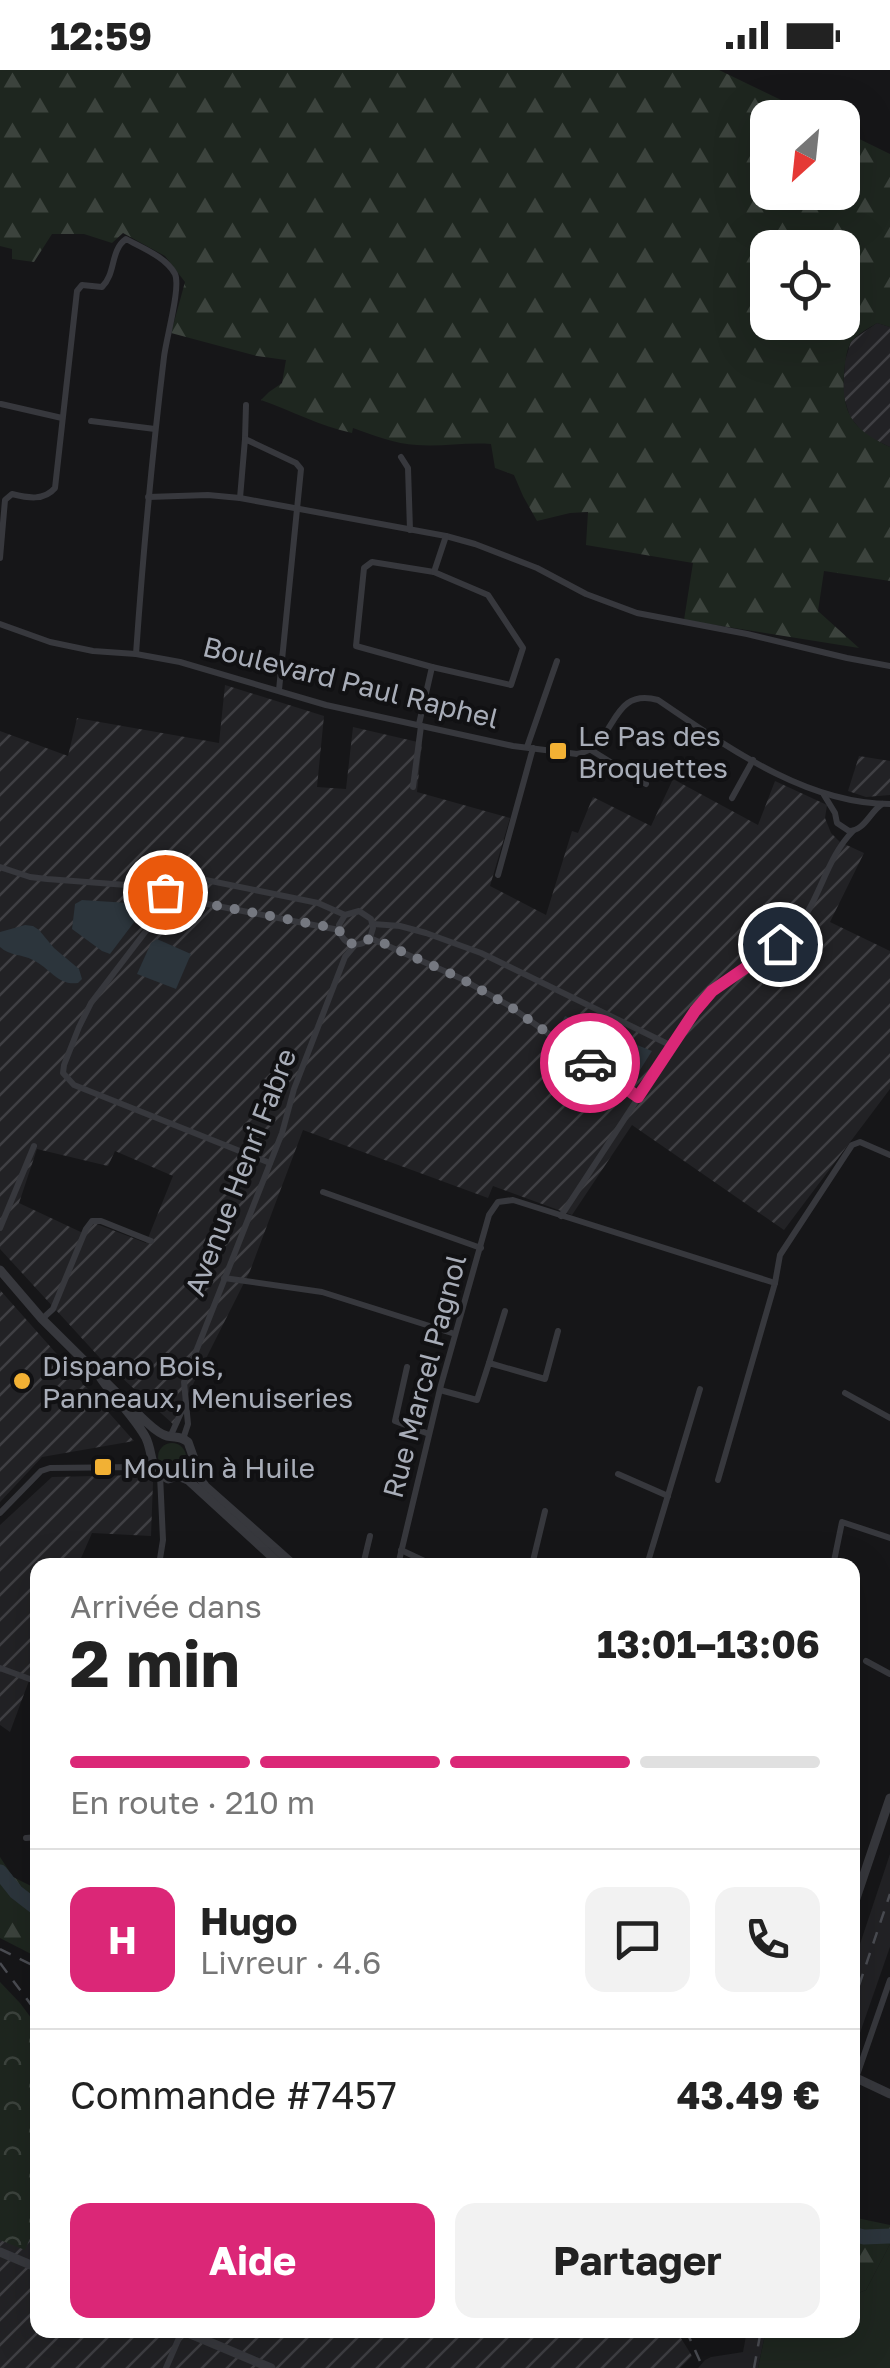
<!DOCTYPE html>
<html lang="fr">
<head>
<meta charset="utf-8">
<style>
	body { margin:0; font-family:"Golos Text",sans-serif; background:#f2f2f2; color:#222; height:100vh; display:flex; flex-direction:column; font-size:38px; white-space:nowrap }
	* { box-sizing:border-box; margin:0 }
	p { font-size:32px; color:#767676 }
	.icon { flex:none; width:55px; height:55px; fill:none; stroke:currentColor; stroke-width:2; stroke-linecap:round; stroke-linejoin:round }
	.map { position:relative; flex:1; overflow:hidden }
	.panel { position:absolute; left:30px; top:1488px; width:830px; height:780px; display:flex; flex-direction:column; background:#fff; border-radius:20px; box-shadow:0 10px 40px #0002 }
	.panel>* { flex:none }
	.needle { width:65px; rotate:207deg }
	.tools { position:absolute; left:750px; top:30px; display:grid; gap:20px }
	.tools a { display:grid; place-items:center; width:110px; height:110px; border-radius:20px; background:#fff; box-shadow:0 10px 40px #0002; font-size:50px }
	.pin { position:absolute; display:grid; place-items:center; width:85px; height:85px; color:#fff; margin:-42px; border:5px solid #fff; border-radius:50%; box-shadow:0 2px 10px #0007 }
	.courier { position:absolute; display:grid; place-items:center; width:100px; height:100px; margin:-50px; border:8px solid #db2777; border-radius:50%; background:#fff; color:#222; box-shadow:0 2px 12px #0007 }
	.summary em { font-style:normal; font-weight:700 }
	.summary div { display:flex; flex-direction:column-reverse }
	.summary { display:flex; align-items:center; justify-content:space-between; height:170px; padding:0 40px }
	h1 { font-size:65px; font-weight:700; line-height:75px }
	.bar { display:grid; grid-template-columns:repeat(4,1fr); gap:15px 10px; align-content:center; height:120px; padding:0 40px }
	.bar i { height:12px; border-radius:8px; background:#e0e0e0 }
	.bar .on { background:#db2777 }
	.bar p { grid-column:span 4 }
	.line { display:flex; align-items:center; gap:25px; padding:0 40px; border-top:2px solid #e0e0e0 }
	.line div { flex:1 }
	.round { display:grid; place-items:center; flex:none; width:105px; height:105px; border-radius:20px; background:#f2f2f2 }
	.primary-button { display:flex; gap:20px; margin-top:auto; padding:20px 40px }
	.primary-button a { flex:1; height:115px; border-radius:20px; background:#db2777; color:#fff; font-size:40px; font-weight:700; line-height:115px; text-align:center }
	.primary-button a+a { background:#f2f2f2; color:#222 }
	.status { display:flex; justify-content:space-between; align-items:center; height:70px; padding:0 50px; background:#fff; direction:ltr }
	.status svg { height:28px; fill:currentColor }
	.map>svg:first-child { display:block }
	.built { fill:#222225 }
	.industrial { fill:url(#industrial-furrows); fill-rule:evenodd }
	.green { fill:#1e261f }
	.forest { fill:url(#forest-firs); fill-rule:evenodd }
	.park { fill:url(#park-crowns) }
	.water { fill:#2c353c }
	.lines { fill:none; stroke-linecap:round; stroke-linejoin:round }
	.river { stroke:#2c353c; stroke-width:15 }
	.minor { stroke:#37383d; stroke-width:6 }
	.tertiary { stroke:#37383d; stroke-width:9 }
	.rail { stroke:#4a4c52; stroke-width:2.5; stroke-dasharray:12 10; stroke-linecap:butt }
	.done { stroke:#757880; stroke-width:10; stroke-dasharray:0 18 }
	.route { stroke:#db2777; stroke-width:12 }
	.poi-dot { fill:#f2b134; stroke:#111113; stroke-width:4 }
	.labels { text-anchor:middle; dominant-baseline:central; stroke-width:8; stroke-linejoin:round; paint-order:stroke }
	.street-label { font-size:28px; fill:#a8adb8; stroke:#111113 }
	.poi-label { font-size:28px; fill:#a8adb8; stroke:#111113; text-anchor:start }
</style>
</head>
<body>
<div class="status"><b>12:59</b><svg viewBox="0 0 49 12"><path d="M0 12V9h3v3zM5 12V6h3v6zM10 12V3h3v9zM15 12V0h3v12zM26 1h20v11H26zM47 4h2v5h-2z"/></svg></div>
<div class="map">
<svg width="890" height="2298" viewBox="0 0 890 2298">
	<defs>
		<pattern id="industrial-furrows" width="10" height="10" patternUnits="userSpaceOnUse" patternTransform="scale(2.5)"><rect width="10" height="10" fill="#222225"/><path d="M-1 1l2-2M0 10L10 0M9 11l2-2" fill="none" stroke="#3f3f43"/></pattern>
		<pattern id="forest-firs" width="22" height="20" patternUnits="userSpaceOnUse" patternTransform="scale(2.5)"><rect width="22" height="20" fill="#1e261f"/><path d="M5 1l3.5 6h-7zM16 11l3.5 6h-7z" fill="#3c433d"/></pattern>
		<pattern id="park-crowns" width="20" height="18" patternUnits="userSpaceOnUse" patternTransform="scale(2.5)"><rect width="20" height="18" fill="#1e261f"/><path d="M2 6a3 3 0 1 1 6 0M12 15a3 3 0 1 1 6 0" fill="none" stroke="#3c433d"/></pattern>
	</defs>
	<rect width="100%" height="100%" fill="#161618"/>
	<g class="built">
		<polygon points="890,1784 890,1877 853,1983 853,1895"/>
		<polygon points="747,2260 766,2260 758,2298 698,2298 705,2290 711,2287 743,2282"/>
	</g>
	<g class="industrial">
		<polygon points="877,253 890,257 890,377 865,365 850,347 843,324 845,291 851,271"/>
		<path d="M225,615L324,646L317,717L346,719L353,657L422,673L417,722L510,748L490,816L546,845L572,761L578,763L593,727L651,756L673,709L758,755L775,711L827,735L825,748L831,763L840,772L864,783L830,852L890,881V1019L784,1160L632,1055L572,1145L493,1116L488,1128L303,1060L250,1201L173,1354L100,1288L0,1179V661L68,686L77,648L219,673ZM37,1079L108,1096L115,1081L173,1106L146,1173L94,1153L85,1164L19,1133Z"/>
		<polygon points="859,686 890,691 890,725 866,727 848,721"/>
		<polygon points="0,1220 134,1371 42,1387 0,1432"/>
		<polygon points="139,1405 153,1412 151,1466 92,1463 78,1495 38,1495 37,1589 10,1662 0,1655 0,1455 52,1407"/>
		<polygon points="0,1916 37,1960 38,2260 676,2260 692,2286 680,2298 0,2298"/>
	</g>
	<g class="green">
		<circle cx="172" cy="1387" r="14"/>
		<polygon points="890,2174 890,2298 758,2298 766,2260 852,2260 853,2225 866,2220"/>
	</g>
	<g class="forest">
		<path d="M0,0H719L816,47L768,48V122H842L843,61L890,84V257L877,253C869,258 856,265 851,272C846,280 845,294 844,303C841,345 854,360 890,377V511L824,501L818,541L859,578L684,550L693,493L586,475L588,442L570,443L537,451L523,426L514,405L495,398L491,374C466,372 441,377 417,375C395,374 373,365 353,358L352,363C320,356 292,341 261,330L269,322L282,313L286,290L257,286L171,263L185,212L165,186L123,163L112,173L84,164H52L34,192L12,189V179L0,176ZM768,178H842V252H768Z"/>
		<polygon points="0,1787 13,1807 37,1819 37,1887 0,1868"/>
		<polygon points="852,2147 890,2155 890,2174 866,2220 853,2225"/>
	</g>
	<polygon class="park" points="0,1912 20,1933 37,1956 37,2152 25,2180 0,2170"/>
	<g class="water">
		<polygon points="82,830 145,834 147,838 138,847 110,884 102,881 72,859 75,834"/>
		<path d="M25,855L33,856L39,860L54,878L79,899L82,909L78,913C58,916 50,898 33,890C21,884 10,886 0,877V862Z"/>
		<polygon points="157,869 191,884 176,919 137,904 151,873"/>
		<path d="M565,946L652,981L633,1011C608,992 587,972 561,954Z"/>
	</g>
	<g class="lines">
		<g class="river">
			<polyline points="0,1802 16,1822 38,1839"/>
			<polyline points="852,2164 864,2167 890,2166"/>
		</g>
		<g class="minor">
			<polyline points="1,334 62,348"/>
			<polyline points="91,351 155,359"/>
			<polyline points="245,369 246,335"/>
			<polyline points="401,387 408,398 410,460"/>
			<polyline points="148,427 208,425 240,428 446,466 475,474 537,498 586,524 637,543 747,564 847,588 890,596"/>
			<polyline points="240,428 245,369 296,393 301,399 279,620"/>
			<path d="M0,488L5,430L12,424C28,428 44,431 55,418L77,221L82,215L102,217C116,204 110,180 126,169C142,178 166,187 175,204C181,217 166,269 164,287C152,386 143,484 136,584"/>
			<path d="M0,554L50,572L93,581L136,584L180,592L326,635L513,676L577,684C617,678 608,616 658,630C726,676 805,734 890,734"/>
			<polyline points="432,597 356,576 364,498 372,492 434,502"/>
			<polyline points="419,654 432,597 511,615 523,578 488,525 434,502 446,466"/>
			<polyline points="527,677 557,591"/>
			<polyline points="591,680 646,714"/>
			<polyline points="413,717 421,656"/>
			<path d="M824,725L835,743L837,753L849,761C865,760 869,743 882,734"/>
			<polyline points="732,728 753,690"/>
			<polyline points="0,797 30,807 47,809 153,817 182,829 339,860"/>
			<polyline points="498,805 533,678"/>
			<polyline points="185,807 178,817 182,829 162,840 91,933 79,957 64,995 63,1003 74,1015 270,1093"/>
			<polyline points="153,817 191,807 318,833 345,845"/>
			<polyline points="373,854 400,856 426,863 481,883 672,976"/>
			<polyline points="339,860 339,855 345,845 359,841 371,849 373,858 370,868"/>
			<path d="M339,860C344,876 359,879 370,868"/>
			<polyline points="370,868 460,908 508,935 638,1027"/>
			<polyline points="323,1122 481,1178"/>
			<path d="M561,1146L695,941C714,917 737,902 761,886C772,878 784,872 793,862C820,833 825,789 853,761"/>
			<polyline points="0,1158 34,1076"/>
			<polyline points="224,1208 322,1222 455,1264"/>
			<polyline points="42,1249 53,1239 86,1159 92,1151 101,1151 151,1171"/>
			<polyline points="489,1293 505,1241"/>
			<polyline points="407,1297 395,1351 429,1364"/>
			<polyline points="440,1320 477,1330 489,1293 545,1309 558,1261"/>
			<polyline points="845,1323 890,1348"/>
			<polyline points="171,1365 184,1336"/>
			<polyline points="183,1369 188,1354 184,1312 282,1063 294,1019 345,887 355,875"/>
			<polyline points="618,1404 668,1426"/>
			<polyline points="718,1410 775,1213 780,1185 852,1075 860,1072 890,1085"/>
			<polyline points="0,1443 41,1401 50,1398 137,1397 156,1402"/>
			<polyline points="401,1480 433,1495"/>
			<polyline points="834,1491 842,1452 890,1468"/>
			<polyline points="159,1495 163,1470 160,1405"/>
			<polyline points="363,1495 370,1466"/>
			<polyline points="398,1495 441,1315 489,1145 498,1132 513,1130 775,1213"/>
			<polyline points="532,1495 545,1441"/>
			<polyline points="647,1495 700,1319"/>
			<polyline points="866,1591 890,1604"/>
			<polyline points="0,1598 38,1612"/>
			<polyline points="26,1768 38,1767"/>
			<polyline points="856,2008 890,1910"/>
			<polyline points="166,2298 182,2261"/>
		</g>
		<g class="tertiary">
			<path d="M0,1200L42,1249L143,1349C150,1355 158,1364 167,1366C177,1368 180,1366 188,1372L194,1389L186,1404L168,1409C148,1400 154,1385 146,1368C135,1347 113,1327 100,1307"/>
			<polyline points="193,1395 205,1416 294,1495"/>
			<polyline points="181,1407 188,1410 281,1495"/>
			<polyline points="852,1840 890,1728"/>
			<polyline points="852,2006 890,2024"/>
			<polyline points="0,2182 38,2198"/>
			<polyline points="181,2260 271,2298"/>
		</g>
		<g class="rail">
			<polyline points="0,1879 38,1898"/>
			<polyline points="0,1893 38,1944"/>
			<polyline points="852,1936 890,1824"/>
			<polyline points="686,2260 703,2298"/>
			<polyline points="754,2298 761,2260"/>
		</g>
	</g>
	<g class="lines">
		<path class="done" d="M165,822L182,829L333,858L339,860L344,870C354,876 362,876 370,868L381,872L460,908L508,935L590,993"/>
		<polyline class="route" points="590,993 638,1027 695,941 712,921 780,874"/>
	</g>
	<g class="poi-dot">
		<rect x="548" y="671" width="20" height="20" rx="5"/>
		<circle cx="22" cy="1311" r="10"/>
		<rect x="93" y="1387" width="20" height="20" rx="5"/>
	</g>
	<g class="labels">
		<g class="street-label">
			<text transform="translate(351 612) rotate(14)">Boulevard Paul Raphel</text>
			<text transform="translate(240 1102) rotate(-69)">Avenue Henri Fabre</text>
			<text transform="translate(424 1306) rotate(-75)">Rue Marcel Pagnol</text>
		</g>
		<g class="poi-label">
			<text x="578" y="665">Le Pas des<tspan x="578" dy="32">Broquettes</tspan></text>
			<text x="42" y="1295">Dispano Bois,<tspan x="42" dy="32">Panneaux, Menuiseries</tspan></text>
			<text x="123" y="1397">Moulin à Huile</text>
		</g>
	</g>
</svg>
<div class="tools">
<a><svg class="needle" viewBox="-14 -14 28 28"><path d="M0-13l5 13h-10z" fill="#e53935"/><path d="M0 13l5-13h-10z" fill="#767676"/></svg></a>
<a><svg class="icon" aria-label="locate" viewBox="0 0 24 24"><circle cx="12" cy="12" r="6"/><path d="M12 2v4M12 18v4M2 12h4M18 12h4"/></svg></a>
</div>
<div class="pin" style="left:165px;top:822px;background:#ea580c"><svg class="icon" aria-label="bag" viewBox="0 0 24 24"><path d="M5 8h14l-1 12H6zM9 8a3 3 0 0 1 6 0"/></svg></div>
<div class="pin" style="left:780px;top:874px;background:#1f2937"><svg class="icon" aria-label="home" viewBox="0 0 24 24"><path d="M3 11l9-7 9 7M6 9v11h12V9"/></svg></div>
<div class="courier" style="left:590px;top:993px"><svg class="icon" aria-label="car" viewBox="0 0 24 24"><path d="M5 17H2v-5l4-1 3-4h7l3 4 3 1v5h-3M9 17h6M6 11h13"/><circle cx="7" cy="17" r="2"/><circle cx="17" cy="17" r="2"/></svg></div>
<section class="panel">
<div class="summary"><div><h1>2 min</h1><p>Arrivée dans</p></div><em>13:01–13:06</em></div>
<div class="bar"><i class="on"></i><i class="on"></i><i class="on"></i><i></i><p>En route · 210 m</p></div>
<div class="line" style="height:180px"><b class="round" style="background:#db2777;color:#fff">H</b><div><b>Hugo</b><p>Livreur · 4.6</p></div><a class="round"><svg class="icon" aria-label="chat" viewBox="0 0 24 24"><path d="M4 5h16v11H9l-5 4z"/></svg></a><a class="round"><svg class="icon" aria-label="phone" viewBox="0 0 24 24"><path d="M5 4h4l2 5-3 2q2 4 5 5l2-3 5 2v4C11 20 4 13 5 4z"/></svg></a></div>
<div class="line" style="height:130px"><div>Commande #7457</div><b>43.49 €</b></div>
<div class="primary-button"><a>Aide</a><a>Partager</a></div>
</section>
</div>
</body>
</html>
